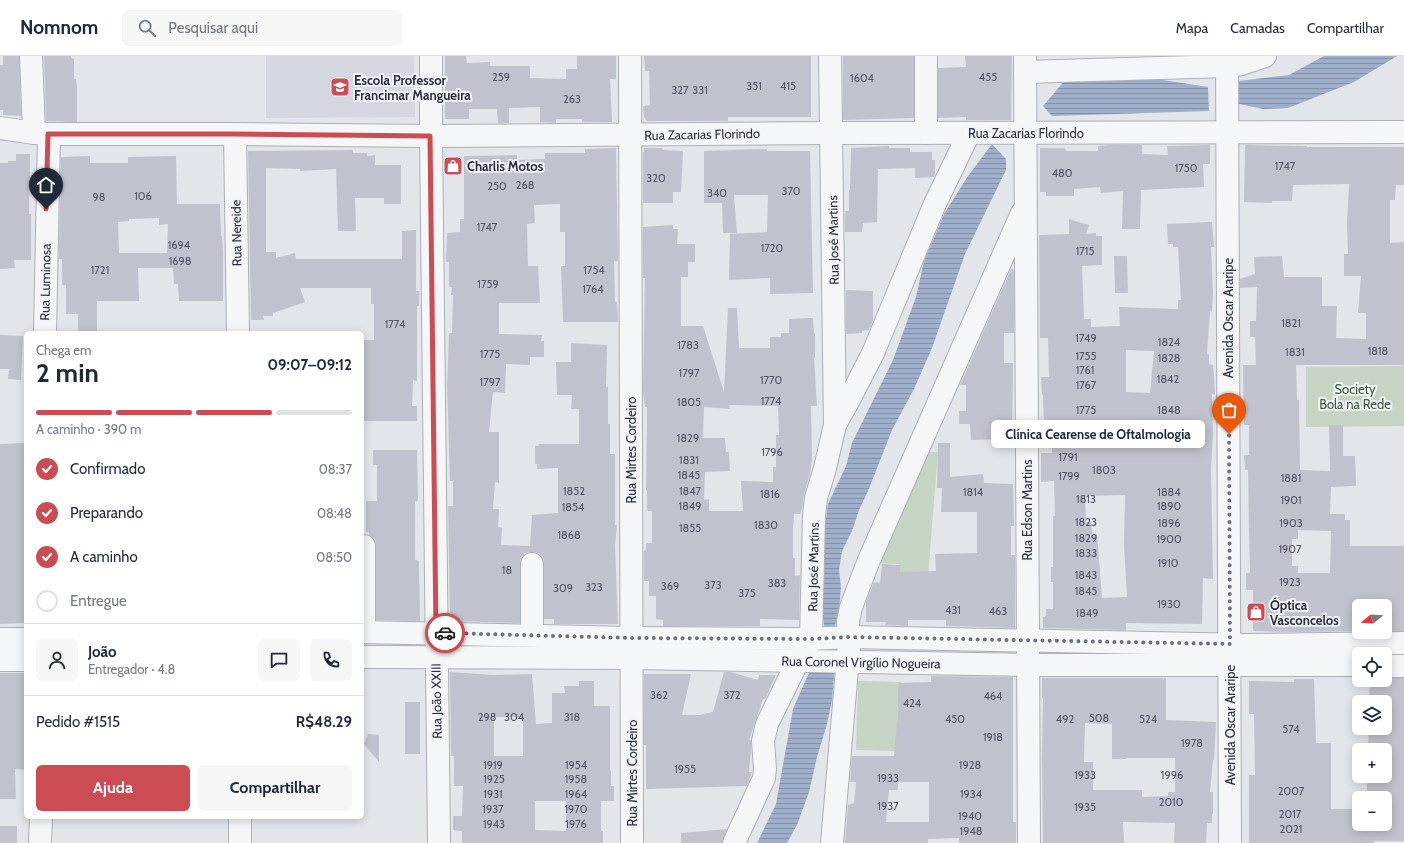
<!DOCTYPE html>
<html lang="pt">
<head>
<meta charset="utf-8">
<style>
	body { margin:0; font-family:Cabin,sans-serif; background:#f6f6f7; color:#1f2937; height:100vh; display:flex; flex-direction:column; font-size:15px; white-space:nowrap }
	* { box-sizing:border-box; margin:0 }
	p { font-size:13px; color:#747a83 }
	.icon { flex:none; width:22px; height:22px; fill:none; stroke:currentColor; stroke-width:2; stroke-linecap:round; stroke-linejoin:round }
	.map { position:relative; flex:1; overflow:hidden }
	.panel { position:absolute; left:24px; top:275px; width:340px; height:488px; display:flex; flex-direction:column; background:#fff; border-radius:6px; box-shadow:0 2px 10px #0003 }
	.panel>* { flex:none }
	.needle { width:26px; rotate:252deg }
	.tools { position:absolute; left:1352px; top:543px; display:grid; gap:8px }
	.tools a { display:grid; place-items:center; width:40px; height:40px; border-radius:6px; background:#fff; box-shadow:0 2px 10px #0003; font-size:20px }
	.pin { position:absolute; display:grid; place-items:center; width:34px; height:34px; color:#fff; margin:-41px -17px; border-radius:50% 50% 50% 0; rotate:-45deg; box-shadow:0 0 4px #0007 }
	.pin .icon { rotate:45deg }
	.courier { position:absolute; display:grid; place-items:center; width:40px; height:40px; margin:-20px; border:3px solid #cb4c52; border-radius:50%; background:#fff; color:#222; box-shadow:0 1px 5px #0007 }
	.bubble { position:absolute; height:28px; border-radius:6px; background:#fff; box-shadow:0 2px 10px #0003; font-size:13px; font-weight:700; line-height:28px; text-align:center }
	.head em { font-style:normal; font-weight:700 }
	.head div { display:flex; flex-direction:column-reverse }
	.head { display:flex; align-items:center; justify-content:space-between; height:68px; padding:0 12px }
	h1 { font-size:26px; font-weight:700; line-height:30px }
	.bar { display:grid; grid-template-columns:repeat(4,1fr); gap:6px 4px; align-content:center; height:48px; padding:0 12px }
	.bar i { height:5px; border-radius:3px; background:#e0e1e3 }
	.bar .active { background:#cb4c52 }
	.bar p { grid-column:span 4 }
	.line { display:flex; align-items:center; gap:10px; padding:0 12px; border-top:1px solid #e0e1e3 }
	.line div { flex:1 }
	.round { display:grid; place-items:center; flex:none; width:42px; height:42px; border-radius:6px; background:#f6f6f7 }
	ol { padding:0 12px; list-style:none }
	li { display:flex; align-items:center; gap:12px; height:44px }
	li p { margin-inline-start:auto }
	li .icon { padding:4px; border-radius:50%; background:#cb4c52; color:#fff; stroke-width:4 }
	li:last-child { color:#747a83 }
	li i { width:22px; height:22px; border:2px solid #e0e1e3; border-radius:50% }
	.button { display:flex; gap:8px; margin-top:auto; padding:8px 12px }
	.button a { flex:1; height:46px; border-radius:6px; background:#cb4c52; color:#fff; font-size:16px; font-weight:700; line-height:46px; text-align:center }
	.button a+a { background:#f6f6f7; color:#1f2937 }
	header { display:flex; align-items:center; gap:24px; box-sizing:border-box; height:56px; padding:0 20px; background:#fff; border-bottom:1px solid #e0e1e3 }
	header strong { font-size:19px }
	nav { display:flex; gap:22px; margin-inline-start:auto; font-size:14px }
	.search { width:280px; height:36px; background:#f6f6f7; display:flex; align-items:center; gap:10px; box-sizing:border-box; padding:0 14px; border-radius:6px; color:#747a83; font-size:15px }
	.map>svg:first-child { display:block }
	.built { fill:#d4d7df }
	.green { fill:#c6d4c4 }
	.water { fill:url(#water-rules) }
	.building { fill:#c0c3cd; fill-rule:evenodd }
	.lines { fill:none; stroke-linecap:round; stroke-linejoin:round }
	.minor-casing { stroke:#abafb8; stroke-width:24 }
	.minor { stroke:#f5f6f8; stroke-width:22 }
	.done { stroke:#6b707d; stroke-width:4; stroke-dasharray:0 7.2 }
	.route { stroke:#cb4c52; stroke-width:5 }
	.labels { text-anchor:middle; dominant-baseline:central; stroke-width:4; stroke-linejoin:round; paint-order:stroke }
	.number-label { font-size:11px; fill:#505665 }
	.poi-label { font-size:13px; font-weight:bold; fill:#2b3142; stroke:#f2f4f7; text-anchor:start }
	.street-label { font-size:13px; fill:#2b3142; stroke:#f2f4f7 }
	.park-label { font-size:13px; fill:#3c5d38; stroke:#f2f4f7 }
</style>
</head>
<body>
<header>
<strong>Nomnom</strong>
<div class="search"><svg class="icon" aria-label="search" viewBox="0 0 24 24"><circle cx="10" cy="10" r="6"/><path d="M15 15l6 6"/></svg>Pesquisar aqui</div>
<nav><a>Mapa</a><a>Camadas</a><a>Compartilhar</a></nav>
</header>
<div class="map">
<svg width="1404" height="787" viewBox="0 0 1404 787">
	<defs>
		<pattern id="water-rules" width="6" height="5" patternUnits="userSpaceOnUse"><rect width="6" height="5" fill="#9fafc9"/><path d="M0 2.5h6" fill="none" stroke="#828fa5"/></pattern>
	</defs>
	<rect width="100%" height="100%" fill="#e2e5ea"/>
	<polygon class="built" points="266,0 414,0 415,61 266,62"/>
	<g class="green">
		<polygon points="1404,310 1404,370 1306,371 1306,311"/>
		<polygon points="928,396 938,396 927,532 898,529 899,508 876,507"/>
		<polygon points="858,625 901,626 899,695 856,694"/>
	</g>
	<g class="water">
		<polygon points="1324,0 1397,0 1354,26 1288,52 1263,53 1239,48 1239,25 1289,19"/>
		<polygon points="1066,23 1156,23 1208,31 1209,55 1052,60 1043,50"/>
		<polygon points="992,88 1006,103 1006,114 965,198 932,292 914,333 892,374 868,435 859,454 852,475 842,495 839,514 841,532 839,553 835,570 824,570 822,553 822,492 828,448 846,410 852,387 893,304 916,241 924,205 934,182 944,158 968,120"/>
		<polygon points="835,609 832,644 827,668 817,701 809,736 797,769 787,787 757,787 776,748 793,653 807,621 814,610"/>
	</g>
	<g class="building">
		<polygon points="3,0 19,0 21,60 3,59 3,54 0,54 0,9 3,9"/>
		<polygon points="44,0 71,0 71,2 74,3 74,23 76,23 77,31 77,66 46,65"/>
		<polygon points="445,0 466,0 467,7 490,6 490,10 530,10 530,22 566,23 566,13 577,13 577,0 616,0 616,23 610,23 612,66 582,66 582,63 556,63 556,67 540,66 540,51 509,52 509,67 498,67 497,53 469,53 469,63 445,63"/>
		<polygon points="644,0 811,0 811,61 728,61 728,65 647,65 644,61 643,50 650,49 649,15 645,15"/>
		<polygon points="843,0 914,0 914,62 843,64"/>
		<polygon points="965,0 1012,0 1011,64 966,64 966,61 938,62 938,12 966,11"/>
		<polygon points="1108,89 1142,89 1142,98 1168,99 1167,90 1210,89 1210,108 1203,108 1204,131 1141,134 1140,173 1122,173 1123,135 1101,137 1100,131 1074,133 1074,140 1046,140 1046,136 1040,136 1040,92 1065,92 1066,95 1098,95 1098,90"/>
		<path d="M1245,89L1307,90V91H1404V129H1396L1395,144H1390V187L1404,186V309H1296L1297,344H1299L1300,414L1330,415L1329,369H1343V400H1355L1356,430L1331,431L1330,458H1345V464H1350V490H1404V575H1385V550H1359V575L1297,576L1253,575V534H1246V517H1250L1249,475L1248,414H1245L1244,399H1249V369H1244L1243,309H1256L1255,281H1250V265H1256L1257,231L1240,232V223L1255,218L1254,201L1282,200L1284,221H1322V250H1337L1336,282L1366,283V257H1358L1361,220H1344V198H1348L1347,167L1349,128L1293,129L1292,145H1272V147L1244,146ZM1298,474L1331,475L1330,517H1298V510H1292V483H1298Z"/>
		<polygon points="889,90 889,92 910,92 910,96 932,96 932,104 935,104 935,119 934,121 915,122 915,112 878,113 877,166 863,167 862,176 845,176 845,155 849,155 849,134 850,134 851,92"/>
		<polygon points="616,92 618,205 614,205 615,246 617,246 618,266 563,266 561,210 565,210 565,176 560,176 560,148 534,149 535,167 527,168 528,210 538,210 540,247 499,247 499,278 542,279 541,285 544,285 544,301 530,301 530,309 506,308 505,337 493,336 489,376 499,376 499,427 495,426 493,453 499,453 498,471 502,472 501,489 530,490 532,459 558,457 558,412 537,413 537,408 535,408 535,390 538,390 539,388 579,388 579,353 571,353 572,339 557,339 556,306 571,306 571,287 607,289 606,331 608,331 608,368 610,368 610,398 615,398 615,469 617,469 615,489 618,568 554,568 554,563 544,563 544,508 543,501 538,497 532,496 525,497 521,502 520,508 520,567 450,565 448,450 453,450 453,425 450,425 447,330 449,277 452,277 453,239 451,239 452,231 449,231 449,206 446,206 447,177 460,176 460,163 464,163 464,100 517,99 517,104 545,103 545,97 585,97 585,93"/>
		<polygon points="644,92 662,92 663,94 683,95 681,136 673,136 673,147 643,147 643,96 644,96"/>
		<polygon points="767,93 767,95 810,95 813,237 770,238 770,222 729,224 730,178 767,176 768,139 734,139 737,177 723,177 722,147 704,147 704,95"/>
		<polygon points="353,94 353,97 367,97 367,100 375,99 375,109 401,109 401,148 384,148 384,142 355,142 356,175 338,175 336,113 300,115 300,113 266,112 266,196 276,196 276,202 295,197 296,203 402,203 402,175 416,174 416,235 419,235 419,250 417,250 417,325 413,324 412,350 417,350 417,365 362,365 362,284 374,284 374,248 371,248 371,232 300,232 305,246 273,257 273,260 263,260 264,264 251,264 248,95"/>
		<polygon points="16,98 30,98 29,158 31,158 31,204 14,204 15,212 0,213 0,107 8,107 8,105 16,105"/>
		<path d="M90,100V107H128V101L176,100L177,148H220L221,180H222L223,196V245H179L178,228H174L173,212H138L139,245H97V277H78V258H66V229H62V203H59V192L61,101ZM159,162V169L168,168L167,197H119L118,166L129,165V163Z"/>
		<path d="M1069,163L1089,169L1086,178L1096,177V180H1102V209L1082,210L1084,263H1091V271L1120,270L1119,251L1178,253V244H1181L1178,191H1173V188H1168L1167,168L1212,166L1214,191H1211L1213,236L1212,256L1210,255L1207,298H1209V308L1213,309L1214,320L1215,339L1212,338L1213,379L1211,413L1213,523L1203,522L1202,568L1126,567V574L1043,572V561L1046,560V553H1053V526H1051V511H1053V460H1055L1054,425L1041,426V397H1052V370H1044L1043,339H1042L1041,321H1049L1048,282H1040L1039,179L1069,178ZM1126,294L1154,295L1150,337L1126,336ZM1125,439L1124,489L1127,541L1102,542L1097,478H1092L1091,466H1086L1085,440Z"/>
		<path d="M673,169V173H678L677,188H695V206H688V221H681V270H703L724,336L728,252H737L739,292H770V281H781V277H789V263L813,262L814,277H815V302H814L817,350H811L812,404L810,417L804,439L802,452L800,458H794L793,473V502H795V520L800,519L799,564L760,563V570H663V564L656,563V540H649V525H644V495L646,494V487H652V455H647V434H646L647,366V351H645L643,335L645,222H643V171ZM729,349L778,350L779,379H776V411H773V426L741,425L743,455H709V443L704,444L705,416L730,415L729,396H726L725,382H703L704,351L730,353Z"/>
		<polygon points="1114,200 1127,200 1128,237 1115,237"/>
		<polygon points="1011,213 1013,213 1014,216 1014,277 1004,277 1004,307 1013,307 1012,383 971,384 970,368 959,368 959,355 966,355 966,329 960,329"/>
		<polygon points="846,234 873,235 873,265 869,274 862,275 862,277 846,278"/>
		<polygon points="0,279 23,280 21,324 8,323 9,313 0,313"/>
		<polygon points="26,387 26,431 24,486 24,567 0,568 0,388"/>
		<polygon points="938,387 950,387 950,421 983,418 984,427 1013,428 1014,470 1011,470 1011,499 1015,499 1015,572 946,570 946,564 908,564 908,570 885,569 886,566 866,566 866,546 874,526 880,527 882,508 900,509 900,516 936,515 935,498 977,497 977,456 941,456 942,432 937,432"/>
		<polygon points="373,394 417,394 418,445 415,445 415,504 419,505 420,565 376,564 376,490 375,483 369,479 369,476 366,476 366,445 377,445 377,409 373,409"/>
		<path d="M450,616L494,619L532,618L536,668L552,667V637H565L564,630H579V625H594V650H610V715H611V730H614V745H601V775H595H603V787H462V775L453,774V760H462L463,730H454V700H451ZM494,661H519V662H523V700H494ZM535,745H566V775L535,774Z"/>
		<polygon points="724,616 730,616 758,624 759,619 776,619 765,643 763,643 749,684 751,684 751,694 749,716 752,716 747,730 646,733 646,689 644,689 644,618 691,618 682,659 700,659 713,656"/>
		<polygon points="0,617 24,617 24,620 26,620 24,700 26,700 26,714 15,713 16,743 0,743"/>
		<path d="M931,620L1013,621V766H1016V787H959V782L928,783V787H845L848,749L854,747L856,726H850L852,700H894L897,667H898V627L931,626ZM898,726H929V766H886L889,734H898Z"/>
		<path d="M1042,622H1166V664L1216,666L1214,704H1213L1210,736H1213V758H1212V767H1207L1206,787H1174L1175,767L1123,766L1124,787H1043L1042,703L1043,642H1042ZM1085,667L1112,668V703H1126V702H1175V736H1168V740L1142,741V734H1093V706H1084Z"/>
		<polygon points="1385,622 1404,622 1404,785 1374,785 1374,787 1249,787 1249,719 1255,719 1254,658 1249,658 1249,625 1294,626 1294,623 1314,623 1316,687 1331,687 1331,753 1359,753 1359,768 1385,768 1385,742 1367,742 1367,720 1385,720 1385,694 1368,694 1369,672 1385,672 1385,646 1369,646 1370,624 1385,624"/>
		<rect x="405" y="646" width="15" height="52"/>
		<polygon points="368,678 379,679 379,706 364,688"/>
		<rect x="0" y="770" width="17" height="17"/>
		<polygon points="727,773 722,787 681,787 681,777"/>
	</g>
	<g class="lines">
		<g class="minor-casing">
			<g id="minor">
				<polyline points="31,0 34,77"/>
				<polyline points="431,0 431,80 439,787"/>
				<polyline points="630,0 632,787"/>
				<polyline points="830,0 835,369"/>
				<polyline points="926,0 926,77"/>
				<polyline points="1025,0 1029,787"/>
				<polyline points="1227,0 1230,787"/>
				<polyline points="1025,16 1227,10 1241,8 1265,0"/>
				<polyline points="0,72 34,77 49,78 235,78 431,80 832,77 1404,76"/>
				<polyline points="235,78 238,277"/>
				<polyline points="45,277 49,78"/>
				<polyline points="364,490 364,576"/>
				<polyline points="362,576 632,582 811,583 848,581 1247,589 1404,587"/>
				<polyline points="532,579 532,508"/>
				<polyline points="0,583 26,583"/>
				<polyline points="362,601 632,602 1029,609 1359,609"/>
				<polyline points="0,604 26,604"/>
				<polyline points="1385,610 1404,610"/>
				<polyline points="40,787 41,761"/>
				<polyline points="240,787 240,761"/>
				<polyline points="734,787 764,722 765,713 763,685 767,668 798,605 811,583 814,459 816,442 825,412 835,369 851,340 873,297 934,150 969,77"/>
				<polyline points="832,787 849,590 848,565 851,551 869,504 1022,157"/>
			</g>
		</g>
		<use href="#minor" class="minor"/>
	</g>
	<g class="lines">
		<polyline class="done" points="445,577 632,582 811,583 848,581 1230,588 1229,378"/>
		<polyline class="route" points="46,153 48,78 235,78 430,80 436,577 445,577"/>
	</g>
	<defs>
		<g id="school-square" transform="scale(1)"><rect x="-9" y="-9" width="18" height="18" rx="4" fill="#cb4c52" stroke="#f2f4f7"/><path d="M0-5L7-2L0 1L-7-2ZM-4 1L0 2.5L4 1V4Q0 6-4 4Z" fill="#fff"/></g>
		<g id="shop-square" transform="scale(1)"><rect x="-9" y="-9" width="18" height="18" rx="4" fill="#cb4c52" stroke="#f2f4f7"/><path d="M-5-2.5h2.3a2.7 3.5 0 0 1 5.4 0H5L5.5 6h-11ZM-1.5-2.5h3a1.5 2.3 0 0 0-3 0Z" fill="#fff"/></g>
	</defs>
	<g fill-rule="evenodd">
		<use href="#school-square" x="340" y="31"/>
		<use href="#shop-square" x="453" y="110"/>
		<use href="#shop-square" x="1256" y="556"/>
	</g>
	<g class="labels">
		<g class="number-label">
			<text x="501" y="21">259</text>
			<text x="988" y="21">455</text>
			<text x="862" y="22">1604</text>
			<text x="754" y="30">351</text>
			<text x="788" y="30">415</text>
			<text x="680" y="34">327</text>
			<text x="700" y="34">331</text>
			<text x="572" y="43">263</text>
			<text x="1285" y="110">1747</text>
			<text x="1186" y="112">1750</text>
			<text x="1062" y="117">480</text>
			<text x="656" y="122">320</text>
			<text x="525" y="129">268</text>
			<text x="497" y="130">250</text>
			<text x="791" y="135">370</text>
			<text x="717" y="137">340</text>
			<text x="143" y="140">106</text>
			<text x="99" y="141">98</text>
			<text x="487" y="171">1747</text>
			<text x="179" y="189">1694</text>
			<text x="772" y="192">1720</text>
			<text x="1085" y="195">1715</text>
			<text x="180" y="205">1698</text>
			<text x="100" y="214">1721</text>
			<text x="594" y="214">1754</text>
			<text x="488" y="228">1759</text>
			<text x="593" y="233">1764</text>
			<text x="1291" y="267">1821</text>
			<text x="395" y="268">1774</text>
			<text x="1086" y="282">1749</text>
			<text x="1169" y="286">1824</text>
			<text x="688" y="289">1783</text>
			<text x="1378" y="295">1818</text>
			<text x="1295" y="296">1831</text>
			<text x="490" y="298">1775</text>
			<text x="1086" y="300">1755</text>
			<text x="1169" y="302">1828</text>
			<text x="1085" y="314">1761</text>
			<text x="689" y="317">1797</text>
			<text x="1168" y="323">1842</text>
			<text x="771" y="324">1770</text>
			<text x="490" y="326">1797</text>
			<text x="1086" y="329">1767</text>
			<text x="771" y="345">1774</text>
			<text x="689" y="346">1805</text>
			<text x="1086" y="354">1775</text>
			<text x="1169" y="354">1848</text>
			<text x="688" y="382">1829</text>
			<text x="772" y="396">1796</text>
			<text x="1068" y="401">1791</text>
			<text x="689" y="404">1831</text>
			<text x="1104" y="414">1803</text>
			<text x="689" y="419">1845</text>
			<text x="1069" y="420">1799</text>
			<text x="1291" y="422">1881</text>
			<text x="574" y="435">1852</text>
			<text x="690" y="435">1847</text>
			<text x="973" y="436">1814</text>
			<text x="1169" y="436">1884</text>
			<text x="770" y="438">1816</text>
			<text x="1086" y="443">1813</text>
			<text x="1291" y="444">1901</text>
			<text x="690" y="450">1849</text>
			<text x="1169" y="450">1890</text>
			<text x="573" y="451">1854</text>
			<text x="1086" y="466">1823</text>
			<text x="1169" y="467">1896</text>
			<text x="1291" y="467">1903</text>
			<text x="766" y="469">1830</text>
			<text x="690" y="472">1855</text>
			<text x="569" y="479">1868</text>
			<text x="1086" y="482">1829</text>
			<text x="1169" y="483">1900</text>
			<text x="1290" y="493">1907</text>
			<text x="1086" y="497">1833</text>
			<text x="1168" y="507">1910</text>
			<text x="507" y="514">18</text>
			<text x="1086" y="519">1843</text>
			<text x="1290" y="526">1923</text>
			<text x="777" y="527">383</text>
			<text x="713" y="529">373</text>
			<text x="670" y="530">369</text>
			<text x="594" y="531">323</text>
			<text x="563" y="532">309</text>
			<text x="1086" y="535">1845</text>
			<text x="747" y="537">375</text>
			<text x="1169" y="548">1930</text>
			<text x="953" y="554">431</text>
			<text x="998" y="555">463</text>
			<text x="1087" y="557">1849</text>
			<text x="659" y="639">362</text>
			<text x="732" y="639">372</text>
			<text x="993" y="640">464</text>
			<text x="912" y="647">424</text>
			<text x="487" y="661">298</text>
			<text x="514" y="661">304</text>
			<text x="572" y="661">318</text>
			<text x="1099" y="662">508</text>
			<text x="955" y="663">450</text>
			<text x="1065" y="663">492</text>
			<text x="1148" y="663">524</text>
			<text x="1291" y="673">574</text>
			<text x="993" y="681">1918</text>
			<text x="1192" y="687">1978</text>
			<text x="493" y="709">1919</text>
			<text x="576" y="709">1954</text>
			<text x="970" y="709">1928</text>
			<text x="685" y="713">1955</text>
			<text x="1085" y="719">1933</text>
			<text x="1172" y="719">1996</text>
			<text x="888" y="722">1933</text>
			<text x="494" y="723">1925</text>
			<text x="576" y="723">1958</text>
			<text x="1291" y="735">2007</text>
			<text x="493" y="738">1931</text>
			<text x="576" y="738">1964</text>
			<text x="971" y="738">1934</text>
			<text x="1171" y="746">2010</text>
			<text x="888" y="750">1937</text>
			<text x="1085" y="751">1935</text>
			<text x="493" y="753">1937</text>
			<text x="576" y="753">1970</text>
			<text x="1290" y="758">2017</text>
			<text x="970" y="760">1940</text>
			<text x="494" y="768">1943</text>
			<text x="576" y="768">1976</text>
			<text x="1291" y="773">2021</text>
			<text x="971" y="775">1948</text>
		</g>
		<g class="poi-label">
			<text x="354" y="24">Escola Professor<tspan x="354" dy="15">Francimar Mangueira</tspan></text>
			<text x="467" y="110">Charlis Motos</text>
			<text x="1270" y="549">Óptica<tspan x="1270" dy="15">Vasconcelos</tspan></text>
		</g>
		<g class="street-label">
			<text x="1026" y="77">Rua Zacarias Florindo</text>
			<text transform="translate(702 78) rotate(-1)">Rua Zacarias Florindo</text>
			<text transform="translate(236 177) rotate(-91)">Rua Nereide</text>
			<text transform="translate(833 184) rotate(-91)">Rua José Martins</text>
			<text transform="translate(45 226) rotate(-89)">Rua Luminosa</text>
			<text transform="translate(1228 262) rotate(-90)">Avenida Oscar Araripe</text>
			<text transform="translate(631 394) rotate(-90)">Rua Mirtes Cordeiro</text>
			<text transform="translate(1027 454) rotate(-90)">Rua Edson Martins</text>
			<text transform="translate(813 511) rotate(-89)">Rua José Martins</text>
			<text transform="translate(861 606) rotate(1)">Rua Coronel Virgílio Nogueira</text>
			<text transform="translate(436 645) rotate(-91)">Rua João XXIII</text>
			<text transform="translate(1230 669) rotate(-90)">Avenida Oscar Araripe</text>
			<text transform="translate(632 717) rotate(-90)">Rua Mirtes Cordeiro</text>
		</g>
		<g class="park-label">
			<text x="1355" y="333">Society<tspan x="1355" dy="15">Bola na Rede</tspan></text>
		</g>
	</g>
</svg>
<div class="tools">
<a><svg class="needle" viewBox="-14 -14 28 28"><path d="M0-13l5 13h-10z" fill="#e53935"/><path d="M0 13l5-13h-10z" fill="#747a83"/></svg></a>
<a><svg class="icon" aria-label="locate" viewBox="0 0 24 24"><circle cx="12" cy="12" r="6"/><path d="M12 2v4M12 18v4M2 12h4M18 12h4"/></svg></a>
<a><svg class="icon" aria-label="layers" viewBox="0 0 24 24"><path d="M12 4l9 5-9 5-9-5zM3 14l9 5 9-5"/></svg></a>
<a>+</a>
<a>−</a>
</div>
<div class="pin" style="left:1229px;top:378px;background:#ea580c"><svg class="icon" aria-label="bag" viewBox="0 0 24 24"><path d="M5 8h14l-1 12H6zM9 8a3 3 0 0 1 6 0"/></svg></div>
<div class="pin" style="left:46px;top:153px;background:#1f2937"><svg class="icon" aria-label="home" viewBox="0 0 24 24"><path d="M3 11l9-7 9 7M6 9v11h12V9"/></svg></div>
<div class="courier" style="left:445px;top:577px"><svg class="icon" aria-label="car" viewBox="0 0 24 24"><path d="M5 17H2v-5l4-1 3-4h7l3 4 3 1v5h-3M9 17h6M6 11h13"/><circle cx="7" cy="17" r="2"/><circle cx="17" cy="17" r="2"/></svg></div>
<div class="bubble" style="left:991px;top:364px;width:214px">Clínica Cearense de Oftalmologia</div>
<section class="panel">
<div class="head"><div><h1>2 min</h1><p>Chega em</p></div><em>09:07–09:12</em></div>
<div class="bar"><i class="active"></i><i class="active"></i><i class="active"></i><i></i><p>A caminho · 390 m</p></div>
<ol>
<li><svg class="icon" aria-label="check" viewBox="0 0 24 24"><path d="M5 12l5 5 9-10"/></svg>Confirmado<p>08:37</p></li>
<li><svg class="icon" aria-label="check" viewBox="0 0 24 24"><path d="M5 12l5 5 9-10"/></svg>Preparando<p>08:48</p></li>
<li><svg class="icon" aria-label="check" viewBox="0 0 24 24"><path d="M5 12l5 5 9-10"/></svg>A caminho<p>08:50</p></li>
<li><i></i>Entregue</li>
</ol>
<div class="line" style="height:72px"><a class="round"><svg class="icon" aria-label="person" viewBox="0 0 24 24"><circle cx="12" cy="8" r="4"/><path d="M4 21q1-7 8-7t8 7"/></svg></a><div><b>João</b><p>Entregador · 4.8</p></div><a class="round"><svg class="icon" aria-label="chat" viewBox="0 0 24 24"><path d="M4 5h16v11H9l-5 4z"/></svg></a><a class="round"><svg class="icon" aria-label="phone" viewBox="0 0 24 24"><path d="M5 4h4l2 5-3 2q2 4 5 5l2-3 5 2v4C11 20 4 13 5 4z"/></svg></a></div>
<div class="line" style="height:52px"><div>Pedido #1515</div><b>R$48.29</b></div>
<div class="button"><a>Ajuda</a><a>Compartilhar</a></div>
</section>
</div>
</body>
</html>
